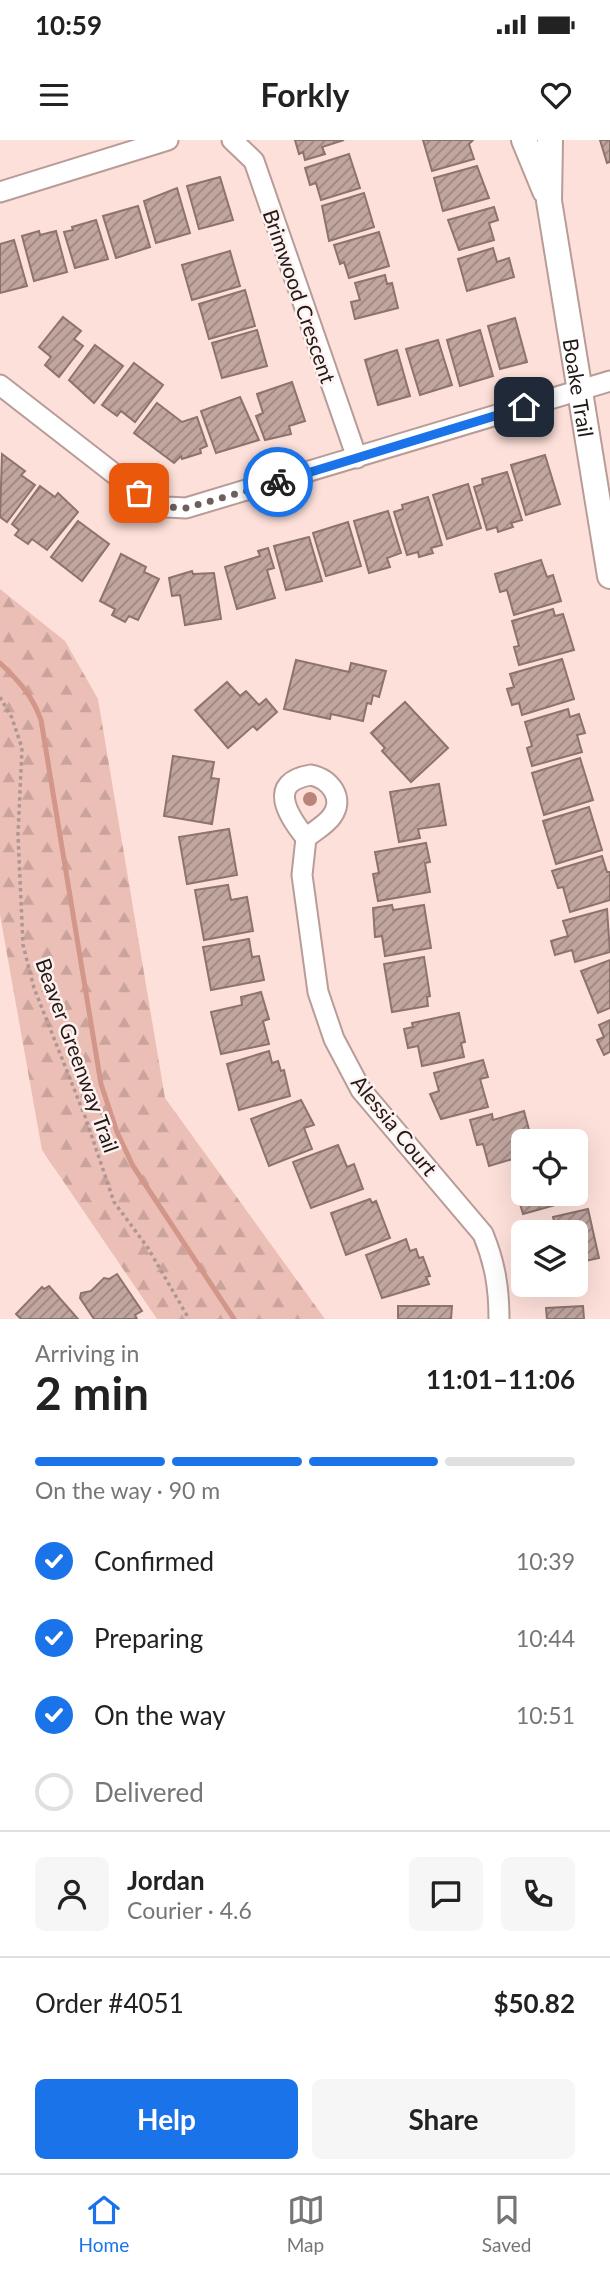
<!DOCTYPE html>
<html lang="en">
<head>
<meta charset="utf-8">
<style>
	body { margin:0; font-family:Lato,sans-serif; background:#f6f6f6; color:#222; height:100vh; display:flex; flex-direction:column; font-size:26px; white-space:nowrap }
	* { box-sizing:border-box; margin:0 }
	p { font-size:23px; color:#767676 }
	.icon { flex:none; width:38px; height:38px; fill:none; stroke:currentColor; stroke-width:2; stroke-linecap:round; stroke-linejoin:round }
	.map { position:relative; height:1179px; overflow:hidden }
	.drawer { display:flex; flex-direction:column; background:#fff; flex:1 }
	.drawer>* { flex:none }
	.tools { position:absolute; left:511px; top:989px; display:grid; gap:14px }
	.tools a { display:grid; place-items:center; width:77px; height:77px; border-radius:10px; background:#fff; box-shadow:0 7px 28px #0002; font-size:35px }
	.pin { position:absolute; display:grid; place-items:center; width:60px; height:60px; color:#fff; margin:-30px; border-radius:14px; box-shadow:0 4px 10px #0006 }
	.courier { position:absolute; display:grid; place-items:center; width:70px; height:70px; margin:-35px; border:5px solid #1a73e8; border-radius:50%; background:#fff; color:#222; box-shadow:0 2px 9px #0007 }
	.summary em { font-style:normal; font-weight:700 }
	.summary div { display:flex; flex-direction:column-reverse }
	.summary { display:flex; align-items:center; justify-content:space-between; height:119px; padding:0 35px }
	h1 { font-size:46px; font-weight:700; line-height:52px }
	.bar { display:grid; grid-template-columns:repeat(4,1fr); gap:10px 7px; align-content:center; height:84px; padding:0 35px }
	.bar i { height:9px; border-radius:5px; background:#e0e0e0 }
	.bar .active { background:#1a73e8 }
	.bar p { grid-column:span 4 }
	.line { display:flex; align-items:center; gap:18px; padding:0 35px; border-top:2px solid #e0e0e0 }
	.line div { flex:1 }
	.round { display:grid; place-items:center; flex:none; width:74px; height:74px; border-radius:10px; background:#f6f6f6 }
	ol { padding:0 35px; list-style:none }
	li { display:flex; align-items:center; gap:21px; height:77px }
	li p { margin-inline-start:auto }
	li .icon { padding:7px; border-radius:50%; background:#1a73e8; color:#fff; stroke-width:4 }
	li:last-child { color:#767676 }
	li i { width:38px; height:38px; border:4px solid #e0e0e0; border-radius:50% }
	.primary-button { display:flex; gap:14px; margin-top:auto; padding:14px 35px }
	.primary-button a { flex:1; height:80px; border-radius:10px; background:#1a73e8; color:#fff; font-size:28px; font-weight:700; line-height:80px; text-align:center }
	.primary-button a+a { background:#f6f6f6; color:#222 }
	.status { display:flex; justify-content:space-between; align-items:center; height:49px; padding:0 35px; background:#fff; direction:ltr }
	.status svg { height:19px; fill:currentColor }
	header { display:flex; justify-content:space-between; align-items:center; height:91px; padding:0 35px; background:#fff; font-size:32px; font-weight:700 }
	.tabs { display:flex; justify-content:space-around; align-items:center; height:98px; border-top:2px solid #e0e0e0; background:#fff; font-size:19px; color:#767676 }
	.tabs a { display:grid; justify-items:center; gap:4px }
	.tabs .active { color:#1a73e8 }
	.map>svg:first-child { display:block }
	.forest { fill:url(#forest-firs) }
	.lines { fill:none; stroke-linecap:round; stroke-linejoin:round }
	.stream { stroke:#d3968b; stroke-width:5 }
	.building { fill:url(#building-hatch); stroke:#8d736d; stroke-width:2 }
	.minor-casing { stroke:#b89c97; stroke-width:23 }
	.tertiary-casing { stroke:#b89c97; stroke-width:28 }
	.path { stroke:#ae9793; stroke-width:3.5; stroke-dasharray:3.5 3.5; stroke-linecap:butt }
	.minor { stroke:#fff; stroke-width:19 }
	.tertiary { stroke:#fff; stroke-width:24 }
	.tree { fill:#ba847a }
	.done { stroke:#6f5e5b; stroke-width:7; stroke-dasharray:0 12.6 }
	.route { stroke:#1a73e8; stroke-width:9 }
	.labels { text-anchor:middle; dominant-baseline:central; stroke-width:5; stroke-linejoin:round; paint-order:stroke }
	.street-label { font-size:21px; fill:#221816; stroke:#fef2f0 }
</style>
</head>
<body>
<div class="status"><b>10:59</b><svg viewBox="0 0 49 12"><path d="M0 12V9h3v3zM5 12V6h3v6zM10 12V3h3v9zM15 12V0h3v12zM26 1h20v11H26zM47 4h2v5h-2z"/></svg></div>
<header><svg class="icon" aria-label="menu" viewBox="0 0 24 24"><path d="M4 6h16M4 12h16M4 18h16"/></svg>Forkly<svg class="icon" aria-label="heart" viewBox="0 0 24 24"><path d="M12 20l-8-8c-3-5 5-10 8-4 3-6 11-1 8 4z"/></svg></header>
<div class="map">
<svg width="610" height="1179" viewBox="0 0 610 1179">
	<defs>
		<pattern id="forest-firs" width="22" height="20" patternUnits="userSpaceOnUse" patternTransform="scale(1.75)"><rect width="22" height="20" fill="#ecbfb6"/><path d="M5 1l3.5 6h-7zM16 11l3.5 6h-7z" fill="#caa39c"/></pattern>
		<pattern id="building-hatch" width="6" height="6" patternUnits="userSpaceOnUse" patternTransform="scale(1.75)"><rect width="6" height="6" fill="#c1a59f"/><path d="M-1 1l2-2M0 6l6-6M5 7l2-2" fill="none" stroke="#9c8581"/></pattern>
	</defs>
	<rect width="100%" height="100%" fill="#fee0da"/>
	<polygon class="forest" points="0,449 65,501 98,559 165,958 325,1179 157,1179 42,1010 0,775"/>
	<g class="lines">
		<path class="stream" d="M0,523C19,541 32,555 41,580L101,944L117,992L133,1026L234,1179"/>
	</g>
	<g class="building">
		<polygon points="295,0 344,0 322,7 325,14 305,20 303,12 299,14"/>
		<polygon points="423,0 473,0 469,4 474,19 432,31"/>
		<polygon points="600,0 610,0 610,22 607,23"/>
		<polygon points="349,14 360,48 321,60 316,43 310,45 305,28"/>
		<polygon points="477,26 489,58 443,71 434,38"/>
		<polygon points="220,37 233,80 199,89 187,46"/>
		<polygon points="177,48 190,93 156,103 144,61"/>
		<polygon points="364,53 374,87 329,101 322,66"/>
		<polygon points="138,66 150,107 116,118 103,76"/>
		<polygon points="494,67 498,80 489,83 494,100 459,110 448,80"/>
		<polygon points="96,80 108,119 75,128 64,92 73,90 72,87"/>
		<polygon points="39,91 40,95 56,91 67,132 34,141 22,96"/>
		<polygon points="379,92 389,126 349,138 344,122 340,124 334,105"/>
		<polygon points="14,100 27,146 0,153 0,104"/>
		<polygon points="493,108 497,122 509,118 514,137 467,151 458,119"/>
		<polygon points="230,111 240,146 192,160 182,125"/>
		<polygon points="385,135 387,144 392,143 398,168 355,179 351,162 360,160 355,143"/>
		<polygon points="245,150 255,186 209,199 199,164"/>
		<polygon points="63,177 81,191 74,199 83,206 59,237 45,225 51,217 39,207"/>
		<polygon points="515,178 527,222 500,229 488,186"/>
		<polygon points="257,190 267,226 222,238 212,203"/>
		<polygon points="480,190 493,236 460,246 447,200"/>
		<polygon points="438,200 452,245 420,255 406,209"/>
		<polygon points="95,205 123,226 94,263 69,240"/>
		<polygon points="397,210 410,256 378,265 365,220"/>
		<polygon points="134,223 163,245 135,282 121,271 117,276 102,265"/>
		<polygon points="292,242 305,281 289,286 291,294 265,300 256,276 263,273 257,254"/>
		<polygon points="240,257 259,300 216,313 201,271"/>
		<polygon points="157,263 182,282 197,277 207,306 200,309 201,313 182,319 181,316 174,323 134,293"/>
		<polygon points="2,314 25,331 21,335 35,345 7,382 0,377"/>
		<polygon points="545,315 560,364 526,375 511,325"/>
		<polygon points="507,332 522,380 511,383 513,387 498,392 497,387 487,390 474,347 483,344 482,339"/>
		<polygon points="468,344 481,388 447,399 433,355"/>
		<polygon points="40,346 55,357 58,353 78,372 47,410 32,399 28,404 15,395 19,390 12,384"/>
		<polygon points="428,357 442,405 431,408 433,413 419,417 418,412 407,415 394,372 403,369 402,365"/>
		<polygon points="388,371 401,413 387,418 390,427 369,433 354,381"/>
		<polygon points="78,381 109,404 82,441 51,417"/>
		<polygon points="348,382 361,426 326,436 313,393"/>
		<polygon points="309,397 322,441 286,450 274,406"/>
		<polygon points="268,408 274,428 267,430 275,458 237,469 225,427 260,416 258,411"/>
		<polygon points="121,414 146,427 144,432 159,439 138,480 129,476 125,482 112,475 115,469 100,461"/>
		<polygon points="541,420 547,437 553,435 561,461 514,475 507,450 500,452 495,434"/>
		<polygon points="192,431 193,434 214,433 221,479 185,485 180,455 172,456 169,438"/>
		<polygon points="553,469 555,476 563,474 574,510 519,525 514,507 519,506 512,481"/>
		<polygon points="562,519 574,559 522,575 519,563 512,565 507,549 514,547 510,534"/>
		<polygon points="296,520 349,532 351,523 386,531 379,557 373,555 371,564 367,563 363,581 331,574 330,579 284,569"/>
		<polygon points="227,542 240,556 246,551 259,565 266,559 277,572 257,590 253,586 228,608 195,570"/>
		<polygon points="405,562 448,608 411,642 382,611 385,608 371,593"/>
		<polygon points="568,569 570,577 579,574 585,593 577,595 582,612 532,626 527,608 532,606 525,582"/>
		<polygon points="173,616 214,622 211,638 219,639 212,684 164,676"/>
		<polygon points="580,618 593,660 544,675 532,633"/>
		<polygon points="439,644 446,685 418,689 420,698 399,702 390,652"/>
		<polygon points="589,667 602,710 556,724 543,681"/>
		<polygon points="229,689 237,735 187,744 179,697"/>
		<polygon points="426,703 430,722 425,723 430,752 378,761 373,734 379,733 375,712"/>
		<polygon points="602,716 607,732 610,732 610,760 570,772 563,747 558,748 552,731"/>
		<polygon points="228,745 231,760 247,757 253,791 204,800 195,750"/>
		<polygon points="392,765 393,770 424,765 431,808 385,816 382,796 375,797 373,768"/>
		<polygon points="607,769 610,812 575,822 572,810 555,815 551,801 568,796 563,781"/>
		<polygon points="249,799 252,817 259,816 264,840 211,850 203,807"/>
		<polygon points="424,817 430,856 427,857 428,866 392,872 384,824"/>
		<polygon points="610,820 610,868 598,873 581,831"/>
		<polygon points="261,852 269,879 263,881 269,904 221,914 211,872 242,865 241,857"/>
		<polygon points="459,873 465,902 461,903 464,917 422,926 418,906 408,908 404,889 413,887 412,883"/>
		<polygon points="610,880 610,912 604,915 597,900 604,897 599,885"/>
		<polygon points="269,911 272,923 278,921 281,931 284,930 290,956 239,970 227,924"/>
		<polygon points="483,920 488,937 480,939 488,967 441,979 430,954 439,951 434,933"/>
		<polygon points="301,960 314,985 304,988 312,1009 269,1026 251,979"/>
		<polygon points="524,971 532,1001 523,1001 523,1016 489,1026 483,1004 477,1005 470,980 492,974 493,980"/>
		<polygon points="338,1005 347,1027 354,1024 363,1049 311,1068 293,1022"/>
		<polygon points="523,1026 523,1054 571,1054 573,1060 523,1074 516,1050 521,1048 516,1029"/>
		<polygon points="370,1059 372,1063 376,1061 390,1098 346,1115 331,1073"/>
		<polygon points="588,1069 599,1118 576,1123 576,1092 557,1092 553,1077"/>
		<polygon points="406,1099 410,1111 416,1109 419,1118 423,1117 430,1136 426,1137 429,1144 382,1158 366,1115"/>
		<polygon points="117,1134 142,1171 135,1175 137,1179 94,1179 80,1158 81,1153 91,1151 104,1138 109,1139"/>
		<polygon points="49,1146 78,1179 21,1179 16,1174 42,1147 44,1149"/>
		<polygon points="398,1166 452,1166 451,1179 398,1179"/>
		<polygon points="583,1166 584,1179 547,1179 546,1168"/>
	</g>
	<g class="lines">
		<g class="minor-casing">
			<g id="minor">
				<polyline points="232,0 254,21 357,318"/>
				<polyline points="0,52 168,0"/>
				<polyline points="0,245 139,353 166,367 186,368 610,241"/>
				<path d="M311,635C330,639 345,658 332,676C326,685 314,691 306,698C288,676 266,642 311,635Z"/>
				<path d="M306,698L302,735L318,852L334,899L361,950L483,1094C495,1123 499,1148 499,1179"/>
			</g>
		</g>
		<g class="tertiary-casing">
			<g id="tertiary">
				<polyline points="524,0 545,51"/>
				<path id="s1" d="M550,0L549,61L610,436"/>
			</g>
		</g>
		<polyline class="path" points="0,557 12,578 22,608 18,695 23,805 34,848 86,979 114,1062 148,1108 189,1179"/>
		<use href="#minor" class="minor"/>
		<use href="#tertiary" class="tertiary"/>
	</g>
	<circle class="tree" cx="310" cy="659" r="7"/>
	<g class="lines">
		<polyline class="done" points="139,353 166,367 186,368 278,342"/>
		<polyline class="route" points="278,342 524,267"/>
	</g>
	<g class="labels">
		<g class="street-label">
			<text transform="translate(300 156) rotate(71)">Brimwood Crescent</text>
			<text stroke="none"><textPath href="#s1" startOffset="250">Boake Trail</textPath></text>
			<text transform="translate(78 915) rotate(70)">Beaver Greenway Trail</text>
			<text transform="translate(395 985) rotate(51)">Alessia Court</text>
		</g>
	</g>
</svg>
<div class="tools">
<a><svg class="icon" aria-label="locate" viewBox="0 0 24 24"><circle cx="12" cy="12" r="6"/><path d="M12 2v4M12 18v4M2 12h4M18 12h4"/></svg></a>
<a><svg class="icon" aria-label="layers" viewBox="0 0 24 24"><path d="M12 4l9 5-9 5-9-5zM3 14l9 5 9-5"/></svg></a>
</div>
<div class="pin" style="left:139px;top:353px;background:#ea580c"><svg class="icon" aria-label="bag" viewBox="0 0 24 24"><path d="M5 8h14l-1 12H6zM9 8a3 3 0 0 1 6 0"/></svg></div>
<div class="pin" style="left:524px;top:267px;background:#1f2937"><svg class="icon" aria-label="home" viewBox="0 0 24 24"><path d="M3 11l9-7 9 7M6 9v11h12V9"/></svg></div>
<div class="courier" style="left:278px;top:342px"><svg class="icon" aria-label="bike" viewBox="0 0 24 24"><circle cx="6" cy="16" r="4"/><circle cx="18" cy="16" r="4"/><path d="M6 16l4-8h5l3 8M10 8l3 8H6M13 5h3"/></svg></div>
</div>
<section class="drawer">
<div class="summary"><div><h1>2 min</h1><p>Arriving in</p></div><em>11:01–11:06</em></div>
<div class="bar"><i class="active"></i><i class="active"></i><i class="active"></i><i></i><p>On the way · 90 m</p></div>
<ol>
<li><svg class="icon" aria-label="check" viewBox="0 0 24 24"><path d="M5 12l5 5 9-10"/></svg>Confirmed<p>10:39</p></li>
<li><svg class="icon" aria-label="check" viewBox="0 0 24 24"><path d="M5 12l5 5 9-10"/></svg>Preparing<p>10:44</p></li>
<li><svg class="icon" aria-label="check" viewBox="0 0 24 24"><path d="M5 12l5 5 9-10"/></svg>On the way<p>10:51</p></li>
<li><i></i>Delivered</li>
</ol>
<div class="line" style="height:126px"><a class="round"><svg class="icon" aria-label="person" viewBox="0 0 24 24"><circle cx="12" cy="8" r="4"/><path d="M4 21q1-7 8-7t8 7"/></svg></a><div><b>Jordan</b><p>Courier · 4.6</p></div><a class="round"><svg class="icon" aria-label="chat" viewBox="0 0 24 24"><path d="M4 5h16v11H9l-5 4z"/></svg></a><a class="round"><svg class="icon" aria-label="phone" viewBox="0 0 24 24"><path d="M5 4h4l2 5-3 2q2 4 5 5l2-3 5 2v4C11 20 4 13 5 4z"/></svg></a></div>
<div class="line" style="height:91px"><div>Order #4051</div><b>$50.82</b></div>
<div class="primary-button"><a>Help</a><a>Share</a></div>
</section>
<nav class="tabs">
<a class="active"><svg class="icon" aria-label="home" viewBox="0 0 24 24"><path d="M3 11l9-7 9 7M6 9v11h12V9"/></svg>Home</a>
<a><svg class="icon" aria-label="map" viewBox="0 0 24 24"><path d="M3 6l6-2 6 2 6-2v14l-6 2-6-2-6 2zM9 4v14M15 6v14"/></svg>Map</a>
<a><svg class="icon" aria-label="saved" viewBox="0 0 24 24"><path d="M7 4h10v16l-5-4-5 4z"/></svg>Saved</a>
</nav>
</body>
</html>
